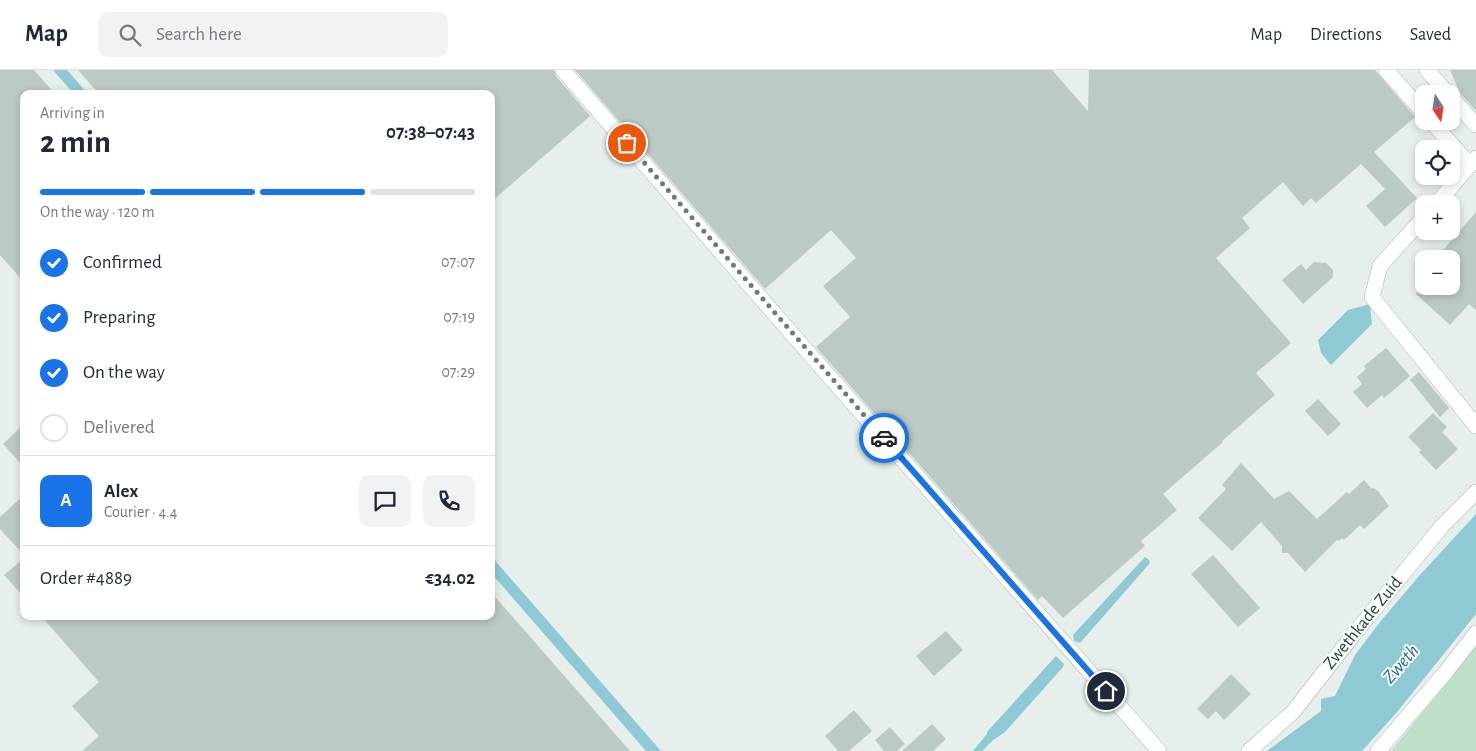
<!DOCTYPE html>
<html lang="en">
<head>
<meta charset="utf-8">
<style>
	body { margin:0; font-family:"Alegreya Sans",sans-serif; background:#f2f2f3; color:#1f2937; height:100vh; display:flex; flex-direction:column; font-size:19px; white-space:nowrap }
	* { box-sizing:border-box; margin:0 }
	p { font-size:16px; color:#747a83 }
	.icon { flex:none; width:28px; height:28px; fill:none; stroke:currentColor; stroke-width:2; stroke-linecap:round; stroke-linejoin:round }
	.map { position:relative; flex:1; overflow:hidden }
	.sheet { position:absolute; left:20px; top:20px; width:475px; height:530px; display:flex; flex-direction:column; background:#fff; border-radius:10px; box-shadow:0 2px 8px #0003 }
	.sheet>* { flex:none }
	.needle { width:32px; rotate:168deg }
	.buttons { position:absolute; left:1415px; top:15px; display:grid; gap:10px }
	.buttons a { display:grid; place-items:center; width:45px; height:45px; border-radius:10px; background:#fff; box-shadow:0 2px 8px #0003; font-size:25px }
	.pin { position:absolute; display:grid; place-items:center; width:42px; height:42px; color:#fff; margin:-21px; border:2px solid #fff; border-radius:50%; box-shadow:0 1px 5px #0007 }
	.courier { position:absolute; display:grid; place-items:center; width:50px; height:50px; margin:-25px; border:4px solid #1a73e8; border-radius:50%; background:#fff; color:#222; box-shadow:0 1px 6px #0007 }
	.head em { font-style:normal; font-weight:600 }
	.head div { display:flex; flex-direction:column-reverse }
	.head { display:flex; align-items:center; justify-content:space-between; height:85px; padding:0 20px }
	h1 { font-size:32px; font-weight:600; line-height:38px }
	.bar { display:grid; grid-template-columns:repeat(4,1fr); gap:8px 5px; align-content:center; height:60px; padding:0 20px }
	.bar i { height:6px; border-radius:4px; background:#e0e1e3 }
	.bar .selected { background:#1a73e8 }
	.bar p { grid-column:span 4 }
	.line { display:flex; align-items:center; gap:12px; padding:0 20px; border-top:1px solid #e0e1e3 }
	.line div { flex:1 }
	.round { display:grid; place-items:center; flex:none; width:52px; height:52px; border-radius:10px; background:#f2f2f3 }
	ol { padding:0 20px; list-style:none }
	li { display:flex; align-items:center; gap:15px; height:55px }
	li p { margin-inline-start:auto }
	li .icon { padding:5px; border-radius:50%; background:#1a73e8; color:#fff; stroke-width:4 }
	li:last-child { color:#747a83 }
	li i { width:28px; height:28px; border:2px solid #e0e1e3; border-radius:50% }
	header { display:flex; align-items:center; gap:30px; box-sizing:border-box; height:70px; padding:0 25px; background:#fff; border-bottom:1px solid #e0e1e3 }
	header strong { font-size:24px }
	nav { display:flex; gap:28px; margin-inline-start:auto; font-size:18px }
	.search { width:350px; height:45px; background:#f2f2f3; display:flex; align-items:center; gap:12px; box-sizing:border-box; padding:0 18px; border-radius:10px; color:#747a83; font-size:19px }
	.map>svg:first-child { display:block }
	.green { fill:#bfe0c8 }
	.water { fill:#8ec9d4 }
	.building { fill:#bbcac4 }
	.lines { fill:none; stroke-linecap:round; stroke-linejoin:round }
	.minor-casing { stroke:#a8b8b2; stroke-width:16 }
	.minor { stroke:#fff; stroke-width:15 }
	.done { stroke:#687f78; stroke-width:5; stroke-dasharray:0 9 }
	.route { stroke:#1a73e8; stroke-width:6 }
	.labels { text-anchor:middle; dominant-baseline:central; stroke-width:4; stroke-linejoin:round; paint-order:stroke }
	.street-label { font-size:18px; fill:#24423a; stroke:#f7fbf9 }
	.water-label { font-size:19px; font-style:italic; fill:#1c6f80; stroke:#f7fbf9 }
</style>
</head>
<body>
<header>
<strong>Map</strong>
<div class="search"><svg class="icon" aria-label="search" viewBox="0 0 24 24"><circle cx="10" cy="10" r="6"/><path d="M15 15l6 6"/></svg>Search here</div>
<nav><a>Map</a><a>Directions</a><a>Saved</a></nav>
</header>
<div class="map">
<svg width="1476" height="681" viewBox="0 0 1476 681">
	<rect width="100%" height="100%" fill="#e6efeb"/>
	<polygon class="green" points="1476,576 1476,681 1391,681"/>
	<g class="water">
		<polygon points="53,0 67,0 88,24 74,24"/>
		<polygon points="1370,234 1372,254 1331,295 1321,283 1318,270 1348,240"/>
		<polygon points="1476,444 1476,544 1397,642 1362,681 1267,681 1321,641 1321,629 1335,626 1355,585 1380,552 1419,506"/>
		<polygon points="491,486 661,681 646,681 491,503"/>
		<polygon points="1145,487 1149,490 1150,493 1080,573 1074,571 1073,565"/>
		<polygon points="1056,586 1064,594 1063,597 1005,662 992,671 982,681 973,681 987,664 987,662"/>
	</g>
	<g class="building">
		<polygon points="0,0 34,0 55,24 24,24 24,212 0,185"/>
		<polygon points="78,0 554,0 556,6 590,46 491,132 491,24 99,24"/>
		<polygon points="575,0 1052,0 1088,41 1089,0 1375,0 1415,47 1374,82 1417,128 1385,157 1366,136 1385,119 1361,94 1316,133 1311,128 1303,136 1283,112 1242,148 1250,158 1216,188 1291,273 1256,303 1275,325 1222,371 1223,372 1163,424 1177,440 1141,471 1145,476 1063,548 1042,526 1038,530 816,277 850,247 823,216 856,188 831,160 765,219"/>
		<polygon points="1450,0 1476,0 1476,41 1460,23"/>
		<polygon points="1476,142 1476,240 1469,234 1450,255 1416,224 1424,215 1451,216 1451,189 1435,189"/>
		<polygon points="1314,192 1326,193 1333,200 1333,207 1303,234 1282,210 1301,194 1306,200"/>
		<polygon points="1386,278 1410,306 1384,328 1382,325 1367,338 1353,322 1362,314 1357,307 1366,299 1364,296"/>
		<polygon points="1419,302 1449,338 1440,347 1410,310"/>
		<polygon points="1318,329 1341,354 1328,366 1305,341"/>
		<polygon points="1433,343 1447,357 1442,362 1458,379 1436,400 1419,382 1421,380 1408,367"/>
		<polygon points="24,354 24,397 3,374"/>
		<polygon points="1241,393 1274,429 1289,421 1317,449 1347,422 1349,424 1364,410 1372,419 1373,418 1378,421 1389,436 1364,459 1360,455 1344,470 1342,468 1339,471 1337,470 1305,502 1288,483 1282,483 1282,476 1261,452 1232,481 1198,448 1226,419 1222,415"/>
		<polygon points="24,425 24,485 0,459 0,447"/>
		<polygon points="1213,485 1260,538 1238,557 1191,504"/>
		<polygon points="24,488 24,527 4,505"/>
		<polygon points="491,522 630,681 82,681 99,666 72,636 99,612 41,546 491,546"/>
		<polygon points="946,561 963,580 934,606 916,586"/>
		<polygon points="1231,604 1251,624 1224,650 1216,641 1208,649 1197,639"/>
		<polygon points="854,640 872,661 849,681 838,681 825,666"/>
		<polygon points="932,654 946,669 933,681 902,681"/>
		<polygon points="890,657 905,674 897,681 884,681 875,670"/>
	</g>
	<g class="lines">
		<g class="minor-casing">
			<g id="minor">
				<polyline points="563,0 792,264 1159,681"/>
				<polyline points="1386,0 1424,43"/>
				<polyline points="1427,0 1448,24"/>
				<polyline points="1451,27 1476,55"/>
				<polyline points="1431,51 1470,95"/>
				<polyline points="1436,134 1476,88"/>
				<polyline points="1424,147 1380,196 1372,227 1476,356"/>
				<polyline points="1249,681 1293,642 1353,565 1442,456 1476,422"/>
				<polyline points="1378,681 1445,603 1476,563"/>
			</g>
		</g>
		<use href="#minor" class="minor"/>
	</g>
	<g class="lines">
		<polyline class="done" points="627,73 884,368"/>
		<polyline class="route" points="884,368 1106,621"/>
	</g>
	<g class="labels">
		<g class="street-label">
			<text transform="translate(1363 553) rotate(-51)">Zwethkade Zuid</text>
		</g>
		<g class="water-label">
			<text transform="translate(1401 594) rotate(-49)">Zweth</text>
		</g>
	</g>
</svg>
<div class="buttons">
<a><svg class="needle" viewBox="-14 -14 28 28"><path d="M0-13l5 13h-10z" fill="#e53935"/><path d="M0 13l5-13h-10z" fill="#747a83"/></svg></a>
<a><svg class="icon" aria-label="locate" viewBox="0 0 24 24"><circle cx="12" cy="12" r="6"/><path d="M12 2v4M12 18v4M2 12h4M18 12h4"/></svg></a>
<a>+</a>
<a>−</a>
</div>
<div class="pin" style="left:627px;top:73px;background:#ea580c"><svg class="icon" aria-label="bag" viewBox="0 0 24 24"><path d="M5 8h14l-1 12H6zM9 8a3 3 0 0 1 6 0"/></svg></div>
<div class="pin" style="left:1106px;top:621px;background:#1f2937"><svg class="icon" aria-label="home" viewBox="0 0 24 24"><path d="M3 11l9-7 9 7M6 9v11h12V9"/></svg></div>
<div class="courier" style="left:884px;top:368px"><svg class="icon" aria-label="car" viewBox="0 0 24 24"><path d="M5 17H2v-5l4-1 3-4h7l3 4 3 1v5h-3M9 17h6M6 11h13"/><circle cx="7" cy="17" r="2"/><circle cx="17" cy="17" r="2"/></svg></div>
<section class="sheet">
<div class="head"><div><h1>2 min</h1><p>Arriving in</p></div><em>07:38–07:43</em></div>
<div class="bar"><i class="selected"></i><i class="selected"></i><i class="selected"></i><i></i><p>On the way · 120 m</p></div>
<ol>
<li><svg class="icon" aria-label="check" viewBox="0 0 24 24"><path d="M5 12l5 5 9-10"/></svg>Confirmed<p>07:07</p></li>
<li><svg class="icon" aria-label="check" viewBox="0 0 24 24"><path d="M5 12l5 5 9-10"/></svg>Preparing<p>07:19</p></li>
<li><svg class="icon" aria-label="check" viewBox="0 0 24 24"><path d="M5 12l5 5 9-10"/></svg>On the way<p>07:29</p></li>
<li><i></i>Delivered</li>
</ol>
<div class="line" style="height:90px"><b class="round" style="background:#1a73e8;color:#fff">A</b><div><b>Alex</b><p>Courier · 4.4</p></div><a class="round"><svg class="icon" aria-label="chat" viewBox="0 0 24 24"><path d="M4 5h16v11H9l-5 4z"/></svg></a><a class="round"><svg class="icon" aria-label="phone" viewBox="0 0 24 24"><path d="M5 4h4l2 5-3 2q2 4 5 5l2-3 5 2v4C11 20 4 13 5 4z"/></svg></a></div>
<div class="line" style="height:65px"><div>Order #4889</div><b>€34.02</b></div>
</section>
</div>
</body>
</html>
